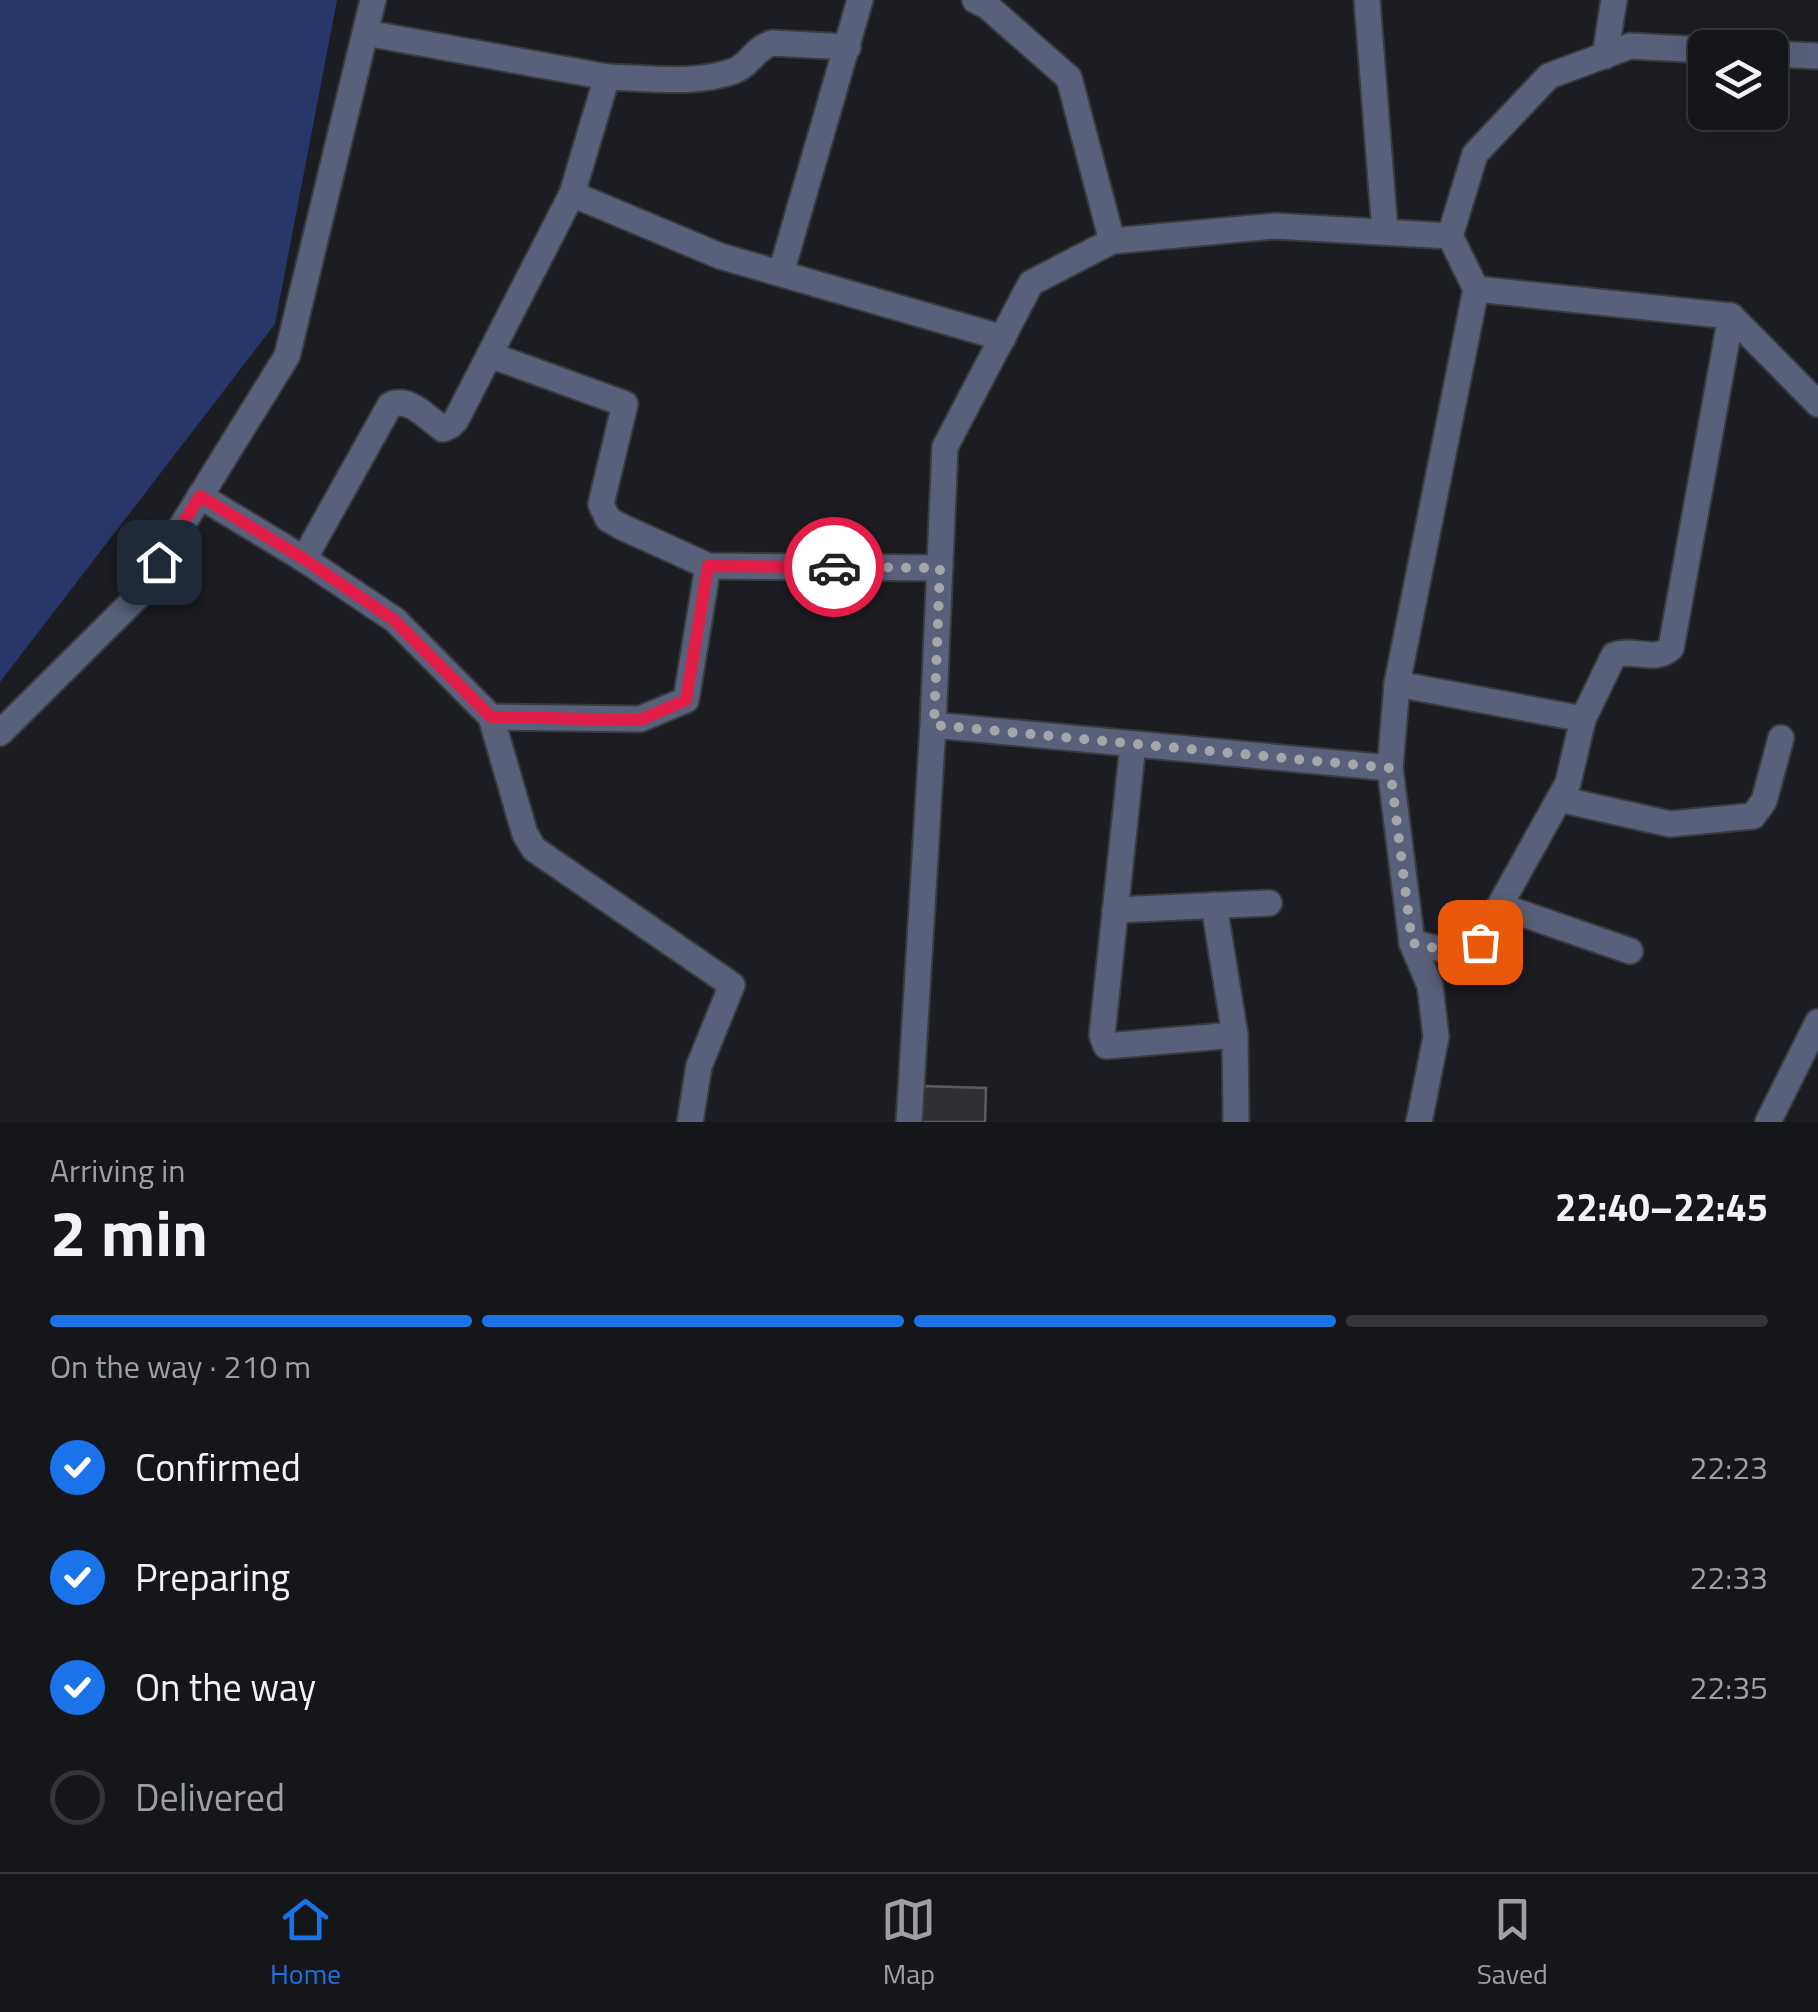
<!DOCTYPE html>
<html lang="en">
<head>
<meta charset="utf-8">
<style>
	body { margin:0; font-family:"Titillium Web",sans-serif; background:#222327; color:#f1f3f6; height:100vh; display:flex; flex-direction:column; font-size:38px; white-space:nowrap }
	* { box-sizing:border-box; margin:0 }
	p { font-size:32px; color:#9d9fa2 }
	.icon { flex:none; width:55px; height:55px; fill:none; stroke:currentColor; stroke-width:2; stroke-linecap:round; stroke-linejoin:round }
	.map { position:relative; height:1122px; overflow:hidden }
	.drawer { display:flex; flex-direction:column; background:#15161a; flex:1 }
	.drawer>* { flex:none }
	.fabs { position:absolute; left:1688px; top:30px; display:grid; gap:20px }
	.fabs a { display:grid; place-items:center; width:100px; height:100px; border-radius:15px; background:#15161a; box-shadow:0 10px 40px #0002,0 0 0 2px #343539; font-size:50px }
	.pin { position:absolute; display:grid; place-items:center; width:85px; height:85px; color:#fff; margin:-42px; border-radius:20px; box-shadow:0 5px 15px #0006 }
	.courier { position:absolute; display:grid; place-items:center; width:100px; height:100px; margin:-50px; border:8px solid #e11d48; border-radius:50%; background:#fff; color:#222; box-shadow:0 2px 12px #0007 }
	.headline em { font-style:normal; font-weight:700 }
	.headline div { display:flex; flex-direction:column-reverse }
	.headline { display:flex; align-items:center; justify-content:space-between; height:170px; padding:0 50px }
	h1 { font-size:65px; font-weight:700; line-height:75px }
	.bar { display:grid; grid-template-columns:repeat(4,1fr); gap:15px 10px; align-content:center; height:120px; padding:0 50px }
	.bar i { height:12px; border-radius:8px; background:#343539 }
	.bar .active { background:#1a73e8 }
	.bar p { grid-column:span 4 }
	ol { padding:0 50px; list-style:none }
	li { display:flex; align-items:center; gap:30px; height:110px }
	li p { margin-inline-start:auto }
	li .icon { padding:10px; border-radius:50%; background:#1a73e8; color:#fff; stroke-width:4 }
	li:last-child { color:#9d9fa2 }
	li i { width:55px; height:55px; border:5px solid #343539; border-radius:50% }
	.tabs { display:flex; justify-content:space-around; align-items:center; height:140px; border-top:2px solid #343539; background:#15161a; font-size:28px; color:#9d9fa2 }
	.tabs a { display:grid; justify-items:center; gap:5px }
	.tabs .active { color:#1a73e8 }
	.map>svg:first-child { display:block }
	.green { fill:#29366a }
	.building { fill:#2e3035; stroke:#5b5d62; stroke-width:2.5 }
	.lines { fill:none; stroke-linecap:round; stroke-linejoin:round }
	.minor-casing { stroke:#3a3b3f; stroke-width:29 }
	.minor { stroke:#59617a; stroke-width:25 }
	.done { stroke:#a5a6aa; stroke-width:10; stroke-dasharray:0 18 }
	.route { stroke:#e11d48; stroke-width:12 }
</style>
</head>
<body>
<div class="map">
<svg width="1818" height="1122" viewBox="0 0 1818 1122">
	<rect width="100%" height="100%" fill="#1c1d22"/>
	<polygon class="green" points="0,0 337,0 275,324 0,682"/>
	<polygon class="building" points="922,1086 986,1088 985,1122 921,1122"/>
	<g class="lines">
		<g class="minor-casing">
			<g id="minor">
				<polyline points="975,0 987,6 1069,78 1112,241"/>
				<polyline points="1367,0 1385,232"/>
				<polyline points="1770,54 1818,56"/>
				<polyline points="1605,56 1614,0"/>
				<path d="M607,77C649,78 694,85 734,71C750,65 754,49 772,43L848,47"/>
				<polyline points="572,194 720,256 1003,338"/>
				<polyline points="1450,236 1475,154 1549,76 1630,46 1705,50"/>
				<polyline points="781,273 860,0"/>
				<polyline points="1476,289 1731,316 1818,404"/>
				<polyline points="490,355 625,404 601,504 608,519 620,526 708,566 940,568"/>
				<polyline points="200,496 304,559 395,620 491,717 525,834 534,849 732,985 699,1066 690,1122"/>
				<path d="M304,559L390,405C409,396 427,418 443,429L450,426L456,420L572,194L607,77L366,33"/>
				<polyline points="1397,684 1583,719"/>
				<polyline points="491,717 640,719 686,700 708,566"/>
				<polyline points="0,733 139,595 287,356 373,0"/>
				<polyline points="1133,744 1102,1035 1106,1046 1235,1035 1214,905"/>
				<polyline points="1390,768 1412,943 1430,986 1436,1037 1419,1122"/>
				<polyline points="1559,799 1670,824 1753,816 1764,801 1781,738"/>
				<polyline points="1500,906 1630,951"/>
				<polyline points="1115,910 1269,903"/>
				<path d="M1412,943C1438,948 1456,957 1480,941L1568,783L1583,719L1614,655C1635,648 1655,663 1671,648L1731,316"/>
				<polyline points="1235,1035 1236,1122"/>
				<polyline points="909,1122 933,725 945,447 1031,283 1112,241 1275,226 1450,236 1476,289 1397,684 1390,768 933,725"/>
				<polyline points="1768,1122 1818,1022"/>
			</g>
		</g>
		<use href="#minor" class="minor"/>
	</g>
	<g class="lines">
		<path class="done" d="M834,567L940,568L934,725L1390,768L1412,943C1438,948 1456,957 1480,942"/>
		<polyline class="route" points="159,562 200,496 304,559 394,620 491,717 640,720 686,700 708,566 834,567"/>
	</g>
</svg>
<div class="fabs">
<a><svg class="icon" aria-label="layers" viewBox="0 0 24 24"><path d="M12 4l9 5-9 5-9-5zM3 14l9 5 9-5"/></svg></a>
</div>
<div class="pin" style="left:1480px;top:942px;background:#ea580c"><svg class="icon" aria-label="bag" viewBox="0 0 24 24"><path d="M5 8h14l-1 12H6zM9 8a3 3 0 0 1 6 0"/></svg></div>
<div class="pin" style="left:159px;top:562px;background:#1f2937"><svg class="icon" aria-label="home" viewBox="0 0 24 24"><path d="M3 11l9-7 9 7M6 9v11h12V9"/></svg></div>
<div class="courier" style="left:834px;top:567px"><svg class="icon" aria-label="car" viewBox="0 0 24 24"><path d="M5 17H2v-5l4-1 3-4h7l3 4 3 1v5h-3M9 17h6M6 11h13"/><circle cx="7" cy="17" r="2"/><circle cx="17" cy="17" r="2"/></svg></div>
</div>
<section class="drawer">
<div class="headline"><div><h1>2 min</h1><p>Arriving in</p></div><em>22:40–22:45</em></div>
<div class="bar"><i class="active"></i><i class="active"></i><i class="active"></i><i></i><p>On the way · 210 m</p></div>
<ol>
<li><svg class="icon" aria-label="check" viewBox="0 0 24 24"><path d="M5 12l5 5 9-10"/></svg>Confirmed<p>22:23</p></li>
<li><svg class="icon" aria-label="check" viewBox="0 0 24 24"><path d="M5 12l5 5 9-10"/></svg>Preparing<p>22:33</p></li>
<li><svg class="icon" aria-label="check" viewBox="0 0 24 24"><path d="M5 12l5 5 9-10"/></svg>On the way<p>22:35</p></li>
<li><i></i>Delivered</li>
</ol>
</section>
<nav class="tabs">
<a class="active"><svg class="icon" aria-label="home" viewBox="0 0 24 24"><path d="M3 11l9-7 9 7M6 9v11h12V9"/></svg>Home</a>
<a><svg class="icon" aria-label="map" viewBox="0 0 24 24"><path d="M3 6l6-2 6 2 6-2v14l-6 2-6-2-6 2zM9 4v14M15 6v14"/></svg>Map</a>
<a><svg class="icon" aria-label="saved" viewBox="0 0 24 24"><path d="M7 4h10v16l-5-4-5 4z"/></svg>Saved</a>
</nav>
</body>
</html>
